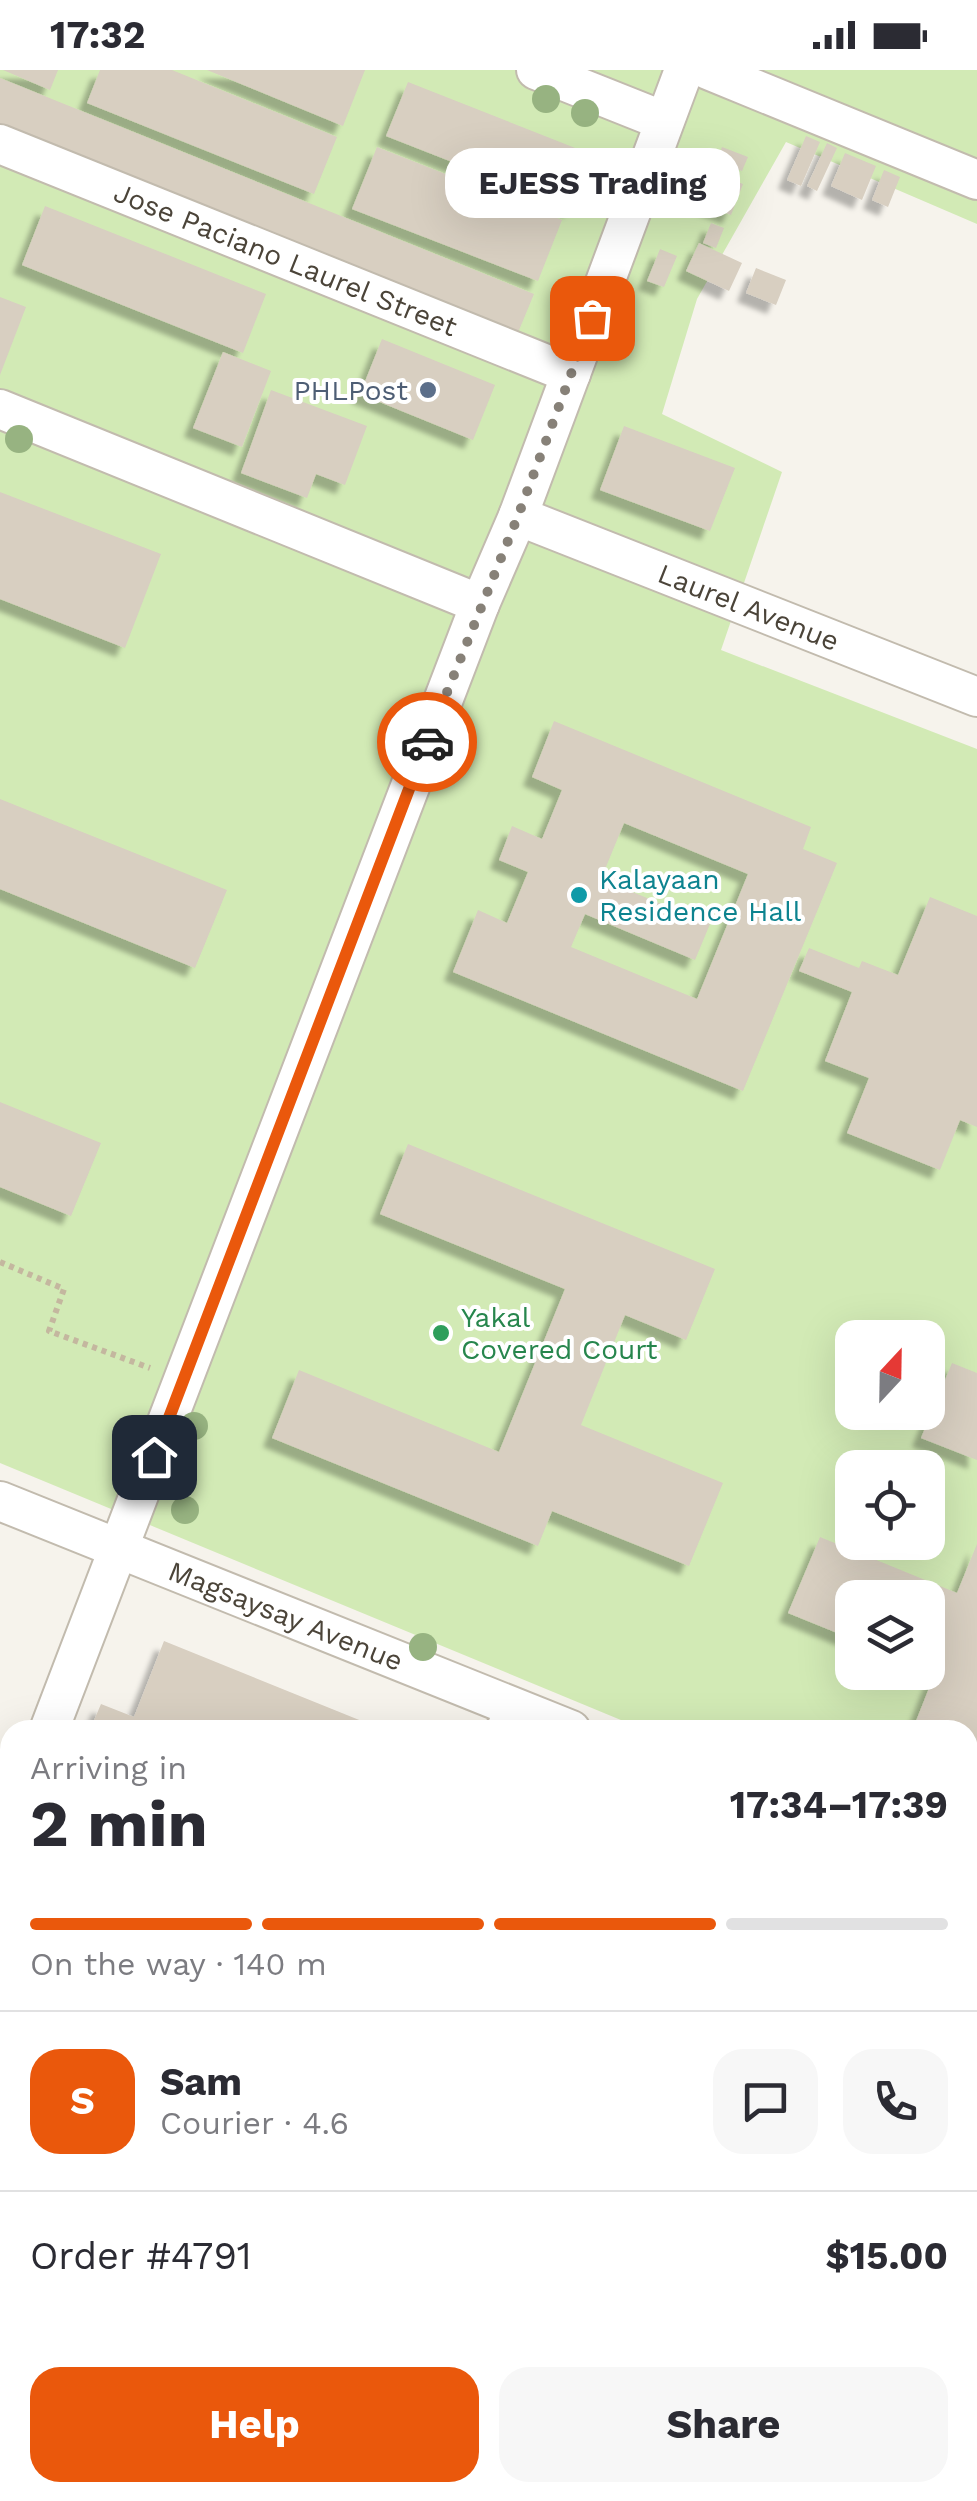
<!DOCTYPE html>
<html lang="en">
<head>
<meta charset="utf-8">
<style>
	body { margin:0; font-family:"Work Sans",sans-serif; background:#f7f7f7; color:#2b2b33; height:100vh; display:flex; flex-direction:column; font-size:38px; white-space:nowrap }
	* { box-sizing:border-box; margin:0 }
	p { font-size:32px; color:#7c7c81 }
	.icon { flex:none; width:55px; height:55px; fill:none; stroke:currentColor; stroke-width:2; stroke-linecap:round; stroke-linejoin:round }
	.map { position:relative; flex:1; overflow:hidden }
	.details { position:absolute; left:0px; top:1650px; width:978px; height:782px; display:flex; flex-direction:column; background:#fff; border-radius:30px 30px 0 0; box-shadow:0 10px 40px #0002 }
	.details>* { flex:none }
	.needle { width:65px; rotate:22deg }
	.buttons { position:absolute; left:835px; top:1250px; display:grid; gap:20px }
	.buttons a { display:grid; place-items:center; width:110px; height:110px; border-radius:20px; background:#fff; box-shadow:0 10px 40px #0002; font-size:50px }
	.pin { position:absolute; display:grid; place-items:center; width:85px; height:85px; color:#fff; margin:-42px; border-radius:20px; box-shadow:0 5px 15px #0006 }
	.courier { position:absolute; display:grid; place-items:center; width:100px; height:100px; margin:-50px; border:8px solid #ea580c; border-radius:50%; background:#fff; color:#222; box-shadow:0 2px 12px #0007 }
	.bubble { position:absolute; height:70px; border-radius:30px; background:#fff; box-shadow:0 10px 40px #0002; font-size:32px; font-weight:700; line-height:70px; text-align:center }
	.overview em { font-style:normal; font-weight:700 }
	.overview div { display:flex; flex-direction:column-reverse }
	.overview { display:flex; align-items:center; justify-content:space-between; height:170px; padding:0 30px }
	h1 { font-size:65px; font-weight:700; line-height:75px }
	.bar { display:grid; grid-template-columns:repeat(4,1fr); gap:15px 10px; align-content:center; height:120px; padding:0 30px }
	.bar i { height:12px; border-radius:8px; background:#e1e1e2 }
	.bar .active { background:#ea580c }
	.bar p { grid-column:span 4 }
	.line { display:flex; align-items:center; gap:25px; padding:0 30px; border-top:2px solid #e1e1e2 }
	.line div { flex:1 }
	.round { display:grid; place-items:center; flex:none; width:105px; height:105px; border-radius:30px; background:#f7f7f7 }
	.primary-button { display:flex; gap:20px; margin-top:auto; padding:20px 30px }
	.primary-button a { flex:1; height:115px; border-radius:30px; background:#ea580c; color:#fff; font-size:40px; font-weight:700; line-height:115px; text-align:center }
	.primary-button a+a { background:#f7f7f7; color:#2b2b33 }
	.status { display:flex; justify-content:space-between; align-items:center; height:70px; padding:0 50px; background:#fff; direction:ltr }
	.status svg { height:28px; fill:currentColor }
	.map>svg:first-child { display:block }
	.green { fill:#d2eab5; fill-rule:evenodd }
	.parking { fill:#e5e3e0 }
	.building { fill:#d8cfc1; fill-rule:evenodd; filter:url(#shadow) }
	.lines { fill:none; stroke-linecap:round; stroke-linejoin:round }
	.lane-casing { stroke:#c2bbae; stroke-width:25 }
	.street-casing { stroke:#c2bbae; stroke-width:42 }
	.secondary-casing { stroke:#d6c79b; stroke-width:60 }
	.path { stroke:#c4b79f; stroke-width:6; stroke-dasharray:5 5; stroke-linecap:butt }
	.lane { stroke:#fff; stroke-width:20 }
	.street { stroke:#fff; stroke-width:38 }
	.secondary { stroke:#fff3cd; stroke-width:55 }
	.tree { fill:#97b381 }
	.done { stroke:#878178; stroke-width:10; stroke-dasharray:0 18 }
	.route { stroke:#ea580c; stroke-width:12 }
	.service-dot { fill:#5c6f8a; stroke:#fff; stroke-width:4 }
	.culture-dot { fill:#0f9aa8; stroke:#fff; stroke-width:4 }
	.leisure-dot { fill:#2e9e5b; stroke:#fff; stroke-width:4 }
	.labels { text-anchor:middle; dominant-baseline:central; stroke-width:8; stroke-linejoin:round; paint-order:stroke }
	.street-label { font-size:28px; fill:#4b4439; stroke:#fff }
	.service-label { font-size:28px; fill:#4e5e75; stroke:#fff; text-anchor:end }
	.culture-label { font-size:28px; fill:#0d838f; stroke:#fff; text-anchor:start }
	.leisure-label { font-size:28px; fill:#27864d; stroke:#fff; text-anchor:start }
</style>
</head>
<body>
<div class="status"><b>17:32</b><svg viewBox="0 0 49 12"><path d="M0 12V9h3v3zM5 12V6h3v6zM10 12V3h3v9zM15 12V0h3v12zM26 1h20v11H26zM47 4h2v5h-2z"/></svg></div>
<div class="map">
<svg width="977" height="2431" viewBox="0 0 977 2431">
	<defs>
		<filter id="shadow"><feDropShadow dx="-9" dy="9" stdDeviation="2.5" flood-color="#0004"/></filter>
	</defs>
	<rect width="100%" height="100%" fill="#f6f3ec"/>
	<g class="green">
		<path d="M0,0H977V154L786,72L697,229L662,344L782,402L721,580L977,679V1798L968,1794V1660H645L0,1393ZM852,1268H928V1342H852ZM852,1398H928V1472H852ZM852,1528H928V1602H852Z"/>
		<polygon points="0,2377 10,2381 10,2422 114,2423 136,2431 0,2431"/>
	</g>
	<polygon class="parking" points="968,2185 977,2189 977,2302 968,2298"/>
	<g class="building">
		<polygon points="3,0 58,0 50,20"/>
		<polygon points="100,0 172,0 337,67 314,124 87,33"/>
		<polygon points="207,0 365,0 343,56"/>
		<polygon points="0,8 534,224 517,265 0,57"/>
		<polygon points="408,12 593,85 572,139 386,66"/>
		<polygon points="806,66 820,72 801,116 787,110"/>
		<polygon points="827,73 837,78 817,121 807,116"/>
		<polygon points="377,77 562,150 538,211 352,139"/>
		<polygon points="722,77 748,87 742,101 717,91"/>
		<polygon points="845,83 876,96 862,130 831,116"/>
		<polygon points="884,100 900,107 888,137 872,130"/>
		<polygon points="715,103 743,114 731,145 702,134"/>
		<polygon points="45,136 266,224 243,283 22,195"/>
		<polygon points="711,153 724,158 716,178 703,173"/>
		<polygon points="699,173 742,193 729,221 686,201"/>
		<polygon points="660,179 677,186 664,217 647,211"/>
		<polygon points="756,198 786,210 776,235 746,223"/>
		<polygon points="0,227 26,237 0,305"/>
		<polygon points="382,269 495,315 473,370 360,324"/>
		<polygon points="223,282 271,301 242,377 193,358"/>
		<polygon points="271,320 367,356 345,415 316,404 307,428 241,403"/>
		<polygon points="624,356 735,398 710,461 600,420"/>
		<polygon points="0,422 161,484 125,578 0,529"/>
		<path d="M554,651L811,757L803,779L837,793L743,1021L453,902L478,840L507,853L528,802L499,790L512,756L542,769L562,720L532,707ZM624,753L748,804L697,929L571,877L585,844L695,890L710,854L601,809Z"/>
		<polygon points="0,729 227,820 195,898 0,819"/>
		<polygon points="930,827 977,846 977,1057 960,1050 940,1100 847,1063 869,1008 825,991 852,922 799,901 809,878 859,898 862,891 898,905"/>
		<polygon points="0,1032 101,1073 71,1146 0,1117"/>
		<polygon points="408,1074 715,1199 686,1270 625,1245 581,1355 723,1413 689,1496 552,1441 538,1476 272,1368 299,1300 499,1382 565,1219 380,1144"/>
		<polygon points="952,1293 977,1303 977,1390 921,1368"/>
		<polygon points="820,1467 957,1523 977,1474 977,1676 968,1672 968,1660 937,1660 916,1651 935,1603 928,1600 928,1528 852,1528 852,1569 788,1543"/>
		<polygon points="164,1571 384,1660 90,1660 101,1634 134,1647"/>
		<polygon points="968,1869 977,1873 977,1973 968,1969"/>
		<polygon points="10,1985 10,2158 0,2154 0,2010"/>
		<polygon points="379,2422 468,2422 465,2431 375,2431"/>
		<polygon points="509,2422 563,2422 560,2431 530,2431"/>
		<polygon points="606,2422 644,2422 665,2431 602,2431"/>
		<polygon points="822,2422 819,2431 689,2431 668,2423"/>
	</g>
	<g class="lines">
		<g class="lane-casing">
			<polyline id="lane" points="496,1660 506,1635"/>
		</g>
		<g class="street-casing">
			<g id="street">
				<polyline points="536,0 664,51"/>
				<polyline points="708,0 977,110"/>
				<path id="s1" d="M0,74L571,304"/>
				<polyline points="0,339 480,534"/>
				<path id="s2" d="M518,446L977,627"/>
				<path id="s3" d="M0,1431L571,1660"/>
				<polyline points="49,1660 480,534 518,446 684,0"/>
				<polyline points="0,1785 10,1759"/>
				<polyline points="968,1819 977,1823"/>
			</g>
		</g>
		<g class="secondary-casing">
			<g id="secondary">
				<polyline points="0,2335 10,2339"/>
				<polyline points="223,2422 244,2431"/>
			</g>
		</g>
		<g class="path">
			<polyline points="0,1192 64,1219 49,1261 150,1298"/>
			<polyline points="0,2159 6,2162 0,2177"/>
			<polyline points="968,2173 977,2177"/>
			<polyline points="0,2189 10,2192"/>
			<polyline points="0,2241 10,2215"/>
			<polyline points="0,2392 10,2396"/>
			<polyline points="77,2422 98,2431"/>
			<polyline points="862,2431 866,2422"/>
		</g>
		<use href="#lane" class="lane"/>
		<use href="#street" class="street"/>
		<use href="#secondary" class="secondary"/>
	</g>
	<g class="tree">
		<circle cx="546" cy="29" r="14"/>
		<circle cx="585" cy="43" r="14"/>
		<circle cx="19" cy="369" r="14"/>
		<circle cx="194" cy="1356" r="14"/>
		<circle cx="185" cy="1440" r="14"/>
		<circle cx="423" cy="1577" r="14"/>
	</g>
	<g class="lines">
		<polyline class="done" points="427,672 518,446 592,248"/>
		<polyline class="route" points="154,1387 427,672"/>
	</g>
	<circle class="service-dot" cx="428" cy="320" r="10"/>
	<circle class="culture-dot" cx="579" cy="825" r="10"/>
	<circle class="leisure-dot" cx="441" cy="1263" r="10"/>
	<g class="labels">
		<g class="street-label">
			<text stroke="none"><textPath href="#s1" startOffset="308">Jose Paciano Laurel Street</textPath></text>
			<text stroke="none"><textPath href="#s2" startOffset="248">Laurel Avenue</textPath></text>
			<text stroke="none"><textPath href="#s3" startOffset="308">Magsaysay Avenue</textPath></text>
		</g>
		<g class="service-label">
			<text x="408" y="320">PHLPost</text>
		</g>
		<g class="culture-label">
			<text x="599" y="809">Kalayaan<tspan x="599" dy="32">Residence Hall</tspan></text>
		</g>
		<g class="leisure-label">
			<text x="461" y="1247">Yakal<tspan x="461" dy="32">Covered Court</tspan></text>
		</g>
	</g>
</svg>
<div class="buttons">
<a><svg class="needle" viewBox="-14 -14 28 28"><path d="M0-13l5 13h-10z" fill="#e53935"/><path d="M0 13l5-13h-10z" fill="#7c7c81"/></svg></a>
<a><svg class="icon" aria-label="locate" viewBox="0 0 24 24"><circle cx="12" cy="12" r="6"/><path d="M12 2v4M12 18v4M2 12h4M18 12h4"/></svg></a>
<a><svg class="icon" aria-label="layers" viewBox="0 0 24 24"><path d="M12 4l9 5-9 5-9-5zM3 14l9 5 9-5"/></svg></a>
</div>
<div class="pin" style="left:592px;top:248px;background:#ea580c"><svg class="icon" aria-label="bag" viewBox="0 0 24 24"><path d="M5 8h14l-1 12H6zM9 8a3 3 0 0 1 6 0"/></svg></div>
<div class="pin" style="left:154px;top:1387px;background:#1f2937"><svg class="icon" aria-label="home" viewBox="0 0 24 24"><path d="M3 11l9-7 9 7M6 9v11h12V9"/></svg></div>
<div class="courier" style="left:427px;top:672px"><svg class="icon" aria-label="car" viewBox="0 0 24 24"><path d="M5 17H2v-5l4-1 3-4h7l3 4 3 1v5h-3M9 17h6M6 11h13"/><circle cx="7" cy="17" r="2"/><circle cx="17" cy="17" r="2"/></svg></div>
<div class="bubble" style="left:445px;top:78px;width:295px">EJESS Trading</div>
<section class="details">
<div class="overview"><div><h1>2 min</h1><p>Arriving in</p></div><em>17:34–17:39</em></div>
<div class="bar"><i class="active"></i><i class="active"></i><i class="active"></i><i></i><p>On the way · 140 m</p></div>
<div class="line" style="height:180px"><b class="round" style="background:#ea580c;color:#fff">S</b><div><b>Sam</b><p>Courier · 4.6</p></div><a class="round"><svg class="icon" aria-label="chat" viewBox="0 0 24 24"><path d="M4 5h16v11H9l-5 4z"/></svg></a><a class="round"><svg class="icon" aria-label="phone" viewBox="0 0 24 24"><path d="M5 4h4l2 5-3 2q2 4 5 5l2-3 5 2v4C11 20 4 13 5 4z"/></svg></a></div>
<div class="line" style="height:130px"><div>Order #4791</div><b>$15.00</b></div>
<div class="primary-button"><a>Help</a><a>Share</a></div>
</section>
</div>
</body>
</html>
